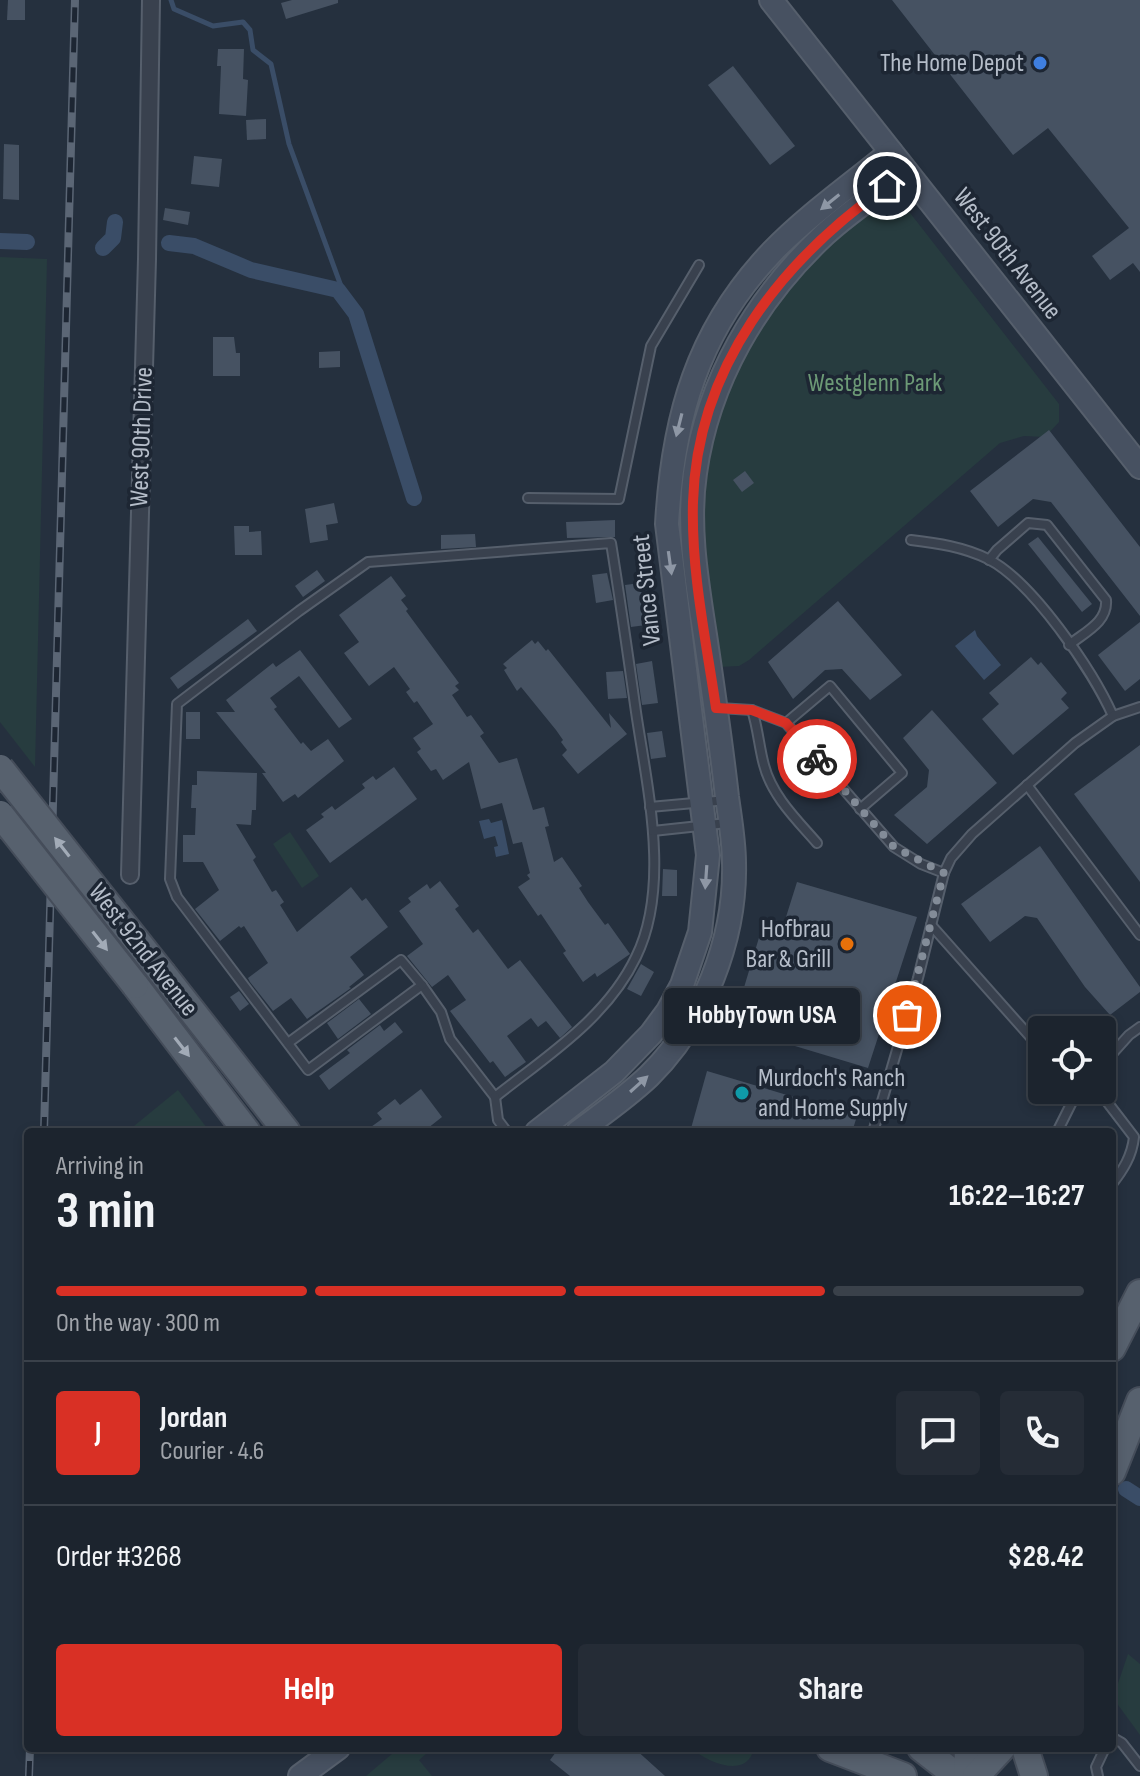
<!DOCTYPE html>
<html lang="en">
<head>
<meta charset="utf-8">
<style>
	body { margin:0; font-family:"Sofia Sans Condensed",sans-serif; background:#252c36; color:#f1f3f6; height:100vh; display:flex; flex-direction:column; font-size:30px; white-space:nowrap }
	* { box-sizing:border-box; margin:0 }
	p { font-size:26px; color:#a0a4aa }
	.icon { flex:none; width:44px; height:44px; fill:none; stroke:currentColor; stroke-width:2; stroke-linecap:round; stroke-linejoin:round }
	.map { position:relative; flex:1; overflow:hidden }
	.drawer { position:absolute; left:24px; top:1128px; width:1092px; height:624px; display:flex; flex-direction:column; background:#1c242e; border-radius:8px; box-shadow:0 4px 12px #0003,0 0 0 2px #3a414a }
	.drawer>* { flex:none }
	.controls { position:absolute; left:1028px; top:1016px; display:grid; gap:16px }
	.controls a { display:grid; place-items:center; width:88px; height:88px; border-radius:8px; background:#1c242e; box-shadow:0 4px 12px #0003,0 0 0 2px #3a414a; font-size:40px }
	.pin { position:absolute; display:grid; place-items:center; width:68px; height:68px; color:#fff; margin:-34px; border:4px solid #fff; border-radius:50%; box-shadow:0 2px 8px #0007 }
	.courier { position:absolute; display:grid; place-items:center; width:80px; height:80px; margin:-40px; border:6px solid #d93025; border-radius:50%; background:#fff; color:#222; box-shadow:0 2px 10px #0007 }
	.bubble { position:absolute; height:56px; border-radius:8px; background:#1c242e; box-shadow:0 4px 12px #0003,0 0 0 2px #3a414a; font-size:26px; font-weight:700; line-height:56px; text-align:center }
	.summary em { font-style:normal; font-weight:700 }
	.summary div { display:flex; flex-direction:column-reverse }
	.summary { display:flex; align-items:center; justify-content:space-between; height:136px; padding:0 32px }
	h1 { font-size:52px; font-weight:700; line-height:60px }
	.bar { display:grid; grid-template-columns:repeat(4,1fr); gap:12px 8px; align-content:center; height:96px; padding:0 32px }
	.bar i { height:10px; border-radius:6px; background:#3a414a }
	.bar .on { background:#d93025 }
	.bar p { grid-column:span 4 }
	.line { display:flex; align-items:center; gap:20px; padding:0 32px; border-top:2px solid #3a414a }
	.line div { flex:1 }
	.round { display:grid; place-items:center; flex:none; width:84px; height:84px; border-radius:8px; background:#252c36 }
	.action { display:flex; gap:16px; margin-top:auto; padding:16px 32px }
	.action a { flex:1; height:92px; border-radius:8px; background:#d93025; color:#fff; font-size:32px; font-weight:700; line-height:92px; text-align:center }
	.action a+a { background:#252c36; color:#f1f3f6 }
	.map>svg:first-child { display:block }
	.green { fill:#273c3f }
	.water { fill:#3a4d67 }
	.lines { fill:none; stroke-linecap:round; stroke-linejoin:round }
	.stream { stroke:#3a4d67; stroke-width:5 }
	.canal { stroke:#3a4d67; stroke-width:16 }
	.building { fill:#465262 }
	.lane-casing { stroke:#565f6c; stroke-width:12 }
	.street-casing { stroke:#565f6c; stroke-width:20 }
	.secondary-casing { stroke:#565f6c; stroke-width:26 }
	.primary-casing { stroke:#454d5a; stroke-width:30 }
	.lane { stroke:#39414e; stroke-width:8 }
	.street { stroke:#39414e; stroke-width:16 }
	.secondary { stroke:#475161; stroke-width:22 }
	.primary { stroke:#57616e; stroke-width:26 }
	.rail-casing { stroke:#5b6675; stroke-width:8 }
	.rail { stroke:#1d2633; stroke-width:5; stroke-dasharray:15; stroke-linecap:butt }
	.primary-bridge-casing { stroke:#454d5a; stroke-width:30; stroke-linecap:butt }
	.primary-bridge { stroke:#57616e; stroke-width:26 }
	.oneway { fill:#8e97a5 }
	.oneway2 { fill:#a2abb7 }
	.done { stroke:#838c98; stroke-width:8; stroke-dasharray:0 14.4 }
	.route { stroke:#d93025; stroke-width:10 }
	.shop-dot { fill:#3f7fe0; stroke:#1d2633; stroke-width:3 }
	.food-dot { fill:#e8710a; stroke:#1d2633; stroke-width:3 }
	.culture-dot { fill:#0f9aa8; stroke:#1d2633; stroke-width:3 }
	.labels { text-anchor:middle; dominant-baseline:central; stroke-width:7; stroke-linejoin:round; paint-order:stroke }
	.poi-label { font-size:26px; fill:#b5bdc9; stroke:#1d2633; text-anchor:end }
	.street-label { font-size:26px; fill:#b5bdc9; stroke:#1d2633 }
	.park-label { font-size:26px; fill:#6c9976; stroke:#1d2633 }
</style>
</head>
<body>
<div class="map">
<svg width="1140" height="1776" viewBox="0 0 1140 1776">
	<rect width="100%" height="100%" fill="#25303e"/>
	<g class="green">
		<path d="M895,202L907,209L1059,404V422L1045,437L1024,436L1000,443L749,660L739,666L718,667C713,629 705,591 701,553C691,449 734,346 802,269C825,244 856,225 883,205Z"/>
		<polygon points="0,257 47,259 35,767 0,722"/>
		<polygon points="290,832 319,876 302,888 273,844"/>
		<polygon points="178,1090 210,1132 161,1132 156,1126 148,1132 134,1132 134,1126"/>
		<polygon points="1128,1654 1140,1664 1140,1735 1113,1698"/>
		<polygon points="399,1748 425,1748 427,1753 419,1760 432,1776 366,1776"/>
		<path d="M691,1748H747L752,1754C743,1776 710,1764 691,1748Z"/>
	</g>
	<g class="water">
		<polygon points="975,630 977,636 1001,665 984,680 955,646"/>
		<polygon points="489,819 491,823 502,820 509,854 496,857 494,847 498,846 495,836 484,839 479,821"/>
	</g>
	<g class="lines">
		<polyline class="stream" points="171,0 174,9 213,26 243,22 250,30 253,50 271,64 289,144 341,286"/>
		<g class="canal">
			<polyline points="0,241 27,242"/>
			<polyline points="169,243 194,246 251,270 338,290 356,314 414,498"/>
			<polyline points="103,248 113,238 115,222"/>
			<polyline points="1126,1489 1140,1498"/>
		</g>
	</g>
	<g class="building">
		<polygon points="8,0 25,0 25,20 7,20"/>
		<polygon points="292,0 338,0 338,3 286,19 281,3"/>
		<polygon points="892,0 1140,0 1140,272 1133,263 1110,280 1092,256 1129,228 1048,128 1013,155"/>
		<polygon points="218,49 244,49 243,79 248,80 246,116 219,114 221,66 217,66"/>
		<polygon points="733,66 795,146 770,165 708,85"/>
		<polygon points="266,119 266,139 247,140 246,120"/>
		<polygon points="4,144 19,145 19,200 3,199"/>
		<polygon points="194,156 222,159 219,187 191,184"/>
		<polygon points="165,208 190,212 188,225 163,220"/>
		<polygon points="213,337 234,337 236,353 240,353 240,376 213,376"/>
		<polygon points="340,351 340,367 319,368 319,352"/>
		<polygon points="1049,430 1140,547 1140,616 1051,502 1033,499 998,527 970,491"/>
		<polygon points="745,471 754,483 742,492 733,480"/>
		<polygon points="334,503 338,523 326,525 328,540 310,543 305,509"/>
		<polygon points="615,520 615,537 567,538 566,522"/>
		<polygon points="234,526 249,526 249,532 261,531 262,555 235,555"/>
		<polygon points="475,534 476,547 441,549 441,535"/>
		<polygon points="1038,537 1092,604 1082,612 1028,544"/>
		<polygon points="317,570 325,581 303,597 295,586"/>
		<polygon points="607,573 613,600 596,603 592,575"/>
		<polygon points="391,576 406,596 401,600 408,609 406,611 459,683 455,686 459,690 452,695 467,717 471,715 484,733 480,736 499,763 517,758 533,810 544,807 549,826 545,827 554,862 562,857 582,886 579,888 588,902 605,925 608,923 630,954 597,977 595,973 583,982 563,953 566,951 541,914 538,916 518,887 530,879 527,875 530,873 522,842 513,844 502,803 481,809 469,762 443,780 436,769 431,771 417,752 421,749 413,738 433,724 417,701 414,703 406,692 410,689 394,667 369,686 344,653 359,642 339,615"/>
		<polygon points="640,583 646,625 631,627 625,585"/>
		<polygon points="838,601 902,675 870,700 842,669 825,670 793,699 768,662"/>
		<polygon points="248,619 257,631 178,689 170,678"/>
		<polygon points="1140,622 1140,679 1125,691 1098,655"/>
		<polygon points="532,640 535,644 538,641 546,651 548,649 611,728 609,713 627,734 578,774 562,755 567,750 561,742 563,740 556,730 521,687 517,691 504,670 507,668 503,664"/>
		<polygon points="300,650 352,719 339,728 299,676 270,698 277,707 274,709 301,744 303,742 311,751 328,739 344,761 298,798 295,794 283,802 262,773 266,773 216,712 235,712 226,700 273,663 276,667"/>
		<polygon points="1031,657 1038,665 1041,662 1067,693 1061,699 1069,708 1013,755 982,719 999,704 989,693"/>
		<polygon points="652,661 658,703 642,705 636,664"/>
		<polygon points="623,671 627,698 608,699 606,672"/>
		<polygon points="932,710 997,783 927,844 894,815 927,787 929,770 903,738"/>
		<rect x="186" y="712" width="14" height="27"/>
		<polygon points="662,731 666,757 651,759 647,733"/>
		<polygon points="1140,745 1140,882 1074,794"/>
		<polygon points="394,767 417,799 330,863 306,830 324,817 321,814 332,806 335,810 365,788 362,784 373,776 376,780"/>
		<polygon points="197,771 257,773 256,810 252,810 251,825 236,824 256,857 253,860 272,892 276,890 284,902 280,905 297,932 351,887 362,901 366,898 388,927 350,957 364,975 349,987 351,988 307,1019 291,998 273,1011 250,982 248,978 268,963 244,926 241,928 239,926 220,941 195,909 219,890 203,862 183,862 183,835 195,835 196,808 191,808 192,785 197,785"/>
		<polygon points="1040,846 1140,987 1140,992 1110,1015 1085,987 1037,918 1025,916 990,942 961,904"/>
		<polygon points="663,869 677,870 677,896 662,896"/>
		<polygon points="440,881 459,906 455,909 473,933 478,929 508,969 520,960 572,1027 560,1038 546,1021 538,1027 531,1018 507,1036 526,1062 505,1077 493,1061 490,1063 450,1011 466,1000 448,975 432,987 407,956 423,944 399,911 411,902 408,898 427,884 430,889"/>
		<polygon points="797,882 917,917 868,1068 765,1037 739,1004 761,931 780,936"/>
		<polygon points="641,964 654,972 641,996 627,989"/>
		<polygon points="239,991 249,1004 240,1011 230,997"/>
		<polygon points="359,999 371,1014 338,1039 327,1023"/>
		<polygon points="395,1022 403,1032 329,1090 319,1076 350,1053 347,1050 380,1025 384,1031"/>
		<polygon points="707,1071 857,1116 852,1132 690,1132"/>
		<polygon points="421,1089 442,1117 423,1132 364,1132 382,1119 377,1113 395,1099 400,1105"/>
		<polygon points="559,1748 634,1748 665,1776 570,1776 550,1760"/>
	</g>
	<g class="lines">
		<g class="lane-casing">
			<g id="lane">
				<polyline points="528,498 619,499 651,346 699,265"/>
				<path d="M911,540C937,543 964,547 988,559C1032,581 1093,671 1113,716"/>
				<path d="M611,543C620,599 628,655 636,712C647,787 671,886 636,957C607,1018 547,1056 495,1097L450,1039L441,1012L422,985L308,1070L177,897L170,879L177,704L299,611L368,562Z"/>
				<path d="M989,560L997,550L1028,523L1047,525L1106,600C1108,622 1085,632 1069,645"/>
				<polyline points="719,708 752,710 786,723 894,847 921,864 944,873"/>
				<path d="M752,710C758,728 759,747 764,765C772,796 797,820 817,843"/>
				<polyline points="786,723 830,686 902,773 860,809"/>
				<polyline points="1027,785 1140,935"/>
				<polyline points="650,807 727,800"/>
				<polyline points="653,831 727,823"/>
				<polyline points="931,925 1042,1050"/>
				<polyline points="288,1043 401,960 422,985"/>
				<polyline points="1102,1065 1129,1035 1140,1027"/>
				<path d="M1098,1090L1134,1137C1132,1156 1123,1170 1112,1184"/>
				<polyline points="495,1097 498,1120 507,1132"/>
				<polyline points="873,1132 918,978 944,873 951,858 972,834 1075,743 1113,716 1140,707"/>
				<polyline points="1057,1132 1078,1090"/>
				<polyline points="1112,1740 1115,1739 1122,1743 1140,1766"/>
				<polyline points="1098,1776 1096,1767 1105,1748"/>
			</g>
		</g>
		<g class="street-casing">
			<polyline id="street" points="130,875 147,259 151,0"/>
		</g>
		<g class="secondary-casing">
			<g id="secondary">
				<polyline points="771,0 1140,467"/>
				<path d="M537,1132L614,1072L651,1034L668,1011L682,985L700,932L708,855L667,524C673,418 697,330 773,251C808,215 851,185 891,152"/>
				<path d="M578,1132C602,1114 627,1097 649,1076C703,1023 736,939 734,863C734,841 730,819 727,797C721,743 713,689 705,635C697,583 687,527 695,473C708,381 756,298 825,234C850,211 879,192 906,172"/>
				<polyline points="300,1776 338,1748"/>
			</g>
		</g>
		<g class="primary-casing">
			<g id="primary">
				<polyline points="163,974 287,1132"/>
				<polyline points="135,985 247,1132"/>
				<polyline points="1112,1348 1140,1293"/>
				<polyline points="1112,1472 1140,1401"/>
				<polyline points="830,1748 903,1776"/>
				<polyline points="921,1748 957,1776"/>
				<polyline points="1025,1748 1034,1776"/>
				<polyline points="967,1776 968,1748"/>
				<polyline points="976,1776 1002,1748"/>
			</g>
		</g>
		<use href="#lane" class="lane"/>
		<use href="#street" class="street"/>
		<use href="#secondary" class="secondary"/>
		<use href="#primary" class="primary"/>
		<g class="rail-casing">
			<g id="rail">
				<polyline points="44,1132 75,0"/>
				<polyline points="29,1776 30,1748"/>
			</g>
		</g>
		<use href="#rail" class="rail"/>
		<g class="primary-bridge-casing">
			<g id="primary-bridge">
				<polyline points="0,768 163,974"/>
				<polyline points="0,814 135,985"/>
			</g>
		</g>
		<use href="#primary-bridge" class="primary-bridge"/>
	</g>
	<defs><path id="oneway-solid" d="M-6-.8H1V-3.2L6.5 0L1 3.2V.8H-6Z" transform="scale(2)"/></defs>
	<g class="oneway">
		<use href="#oneway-solid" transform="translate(830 202) rotate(141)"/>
		<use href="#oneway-solid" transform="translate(679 425) rotate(104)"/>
		<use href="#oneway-solid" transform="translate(670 563) rotate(82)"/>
		<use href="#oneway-solid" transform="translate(706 877) rotate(94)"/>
		<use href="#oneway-solid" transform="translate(639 1084) rotate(-42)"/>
	</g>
	<g class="oneway2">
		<use href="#oneway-solid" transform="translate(62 847) rotate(-128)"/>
		<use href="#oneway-solid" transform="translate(100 941) rotate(52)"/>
		<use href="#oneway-solid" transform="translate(182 1047) rotate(52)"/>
	</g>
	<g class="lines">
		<polyline class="done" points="817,759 894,847 944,873 907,1015"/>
		<path class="route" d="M817,759L786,723L752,710L716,708C706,640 691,571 693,502C697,367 781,261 887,186"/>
	</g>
	<circle class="shop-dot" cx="1040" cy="63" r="8"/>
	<circle class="food-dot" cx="847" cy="944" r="8"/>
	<circle class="culture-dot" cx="742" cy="1093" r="8"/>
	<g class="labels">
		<g class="poi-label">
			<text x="1024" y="63">The Home Depot</text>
			<text x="831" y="929">Hofbrau<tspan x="831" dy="30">Bar &amp; Grill</tspan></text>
			<text x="758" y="1078" text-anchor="start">Murdoch's Ranch<tspan x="758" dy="30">and Home Supply</tspan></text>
		</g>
		<g class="street-label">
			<text transform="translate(1007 254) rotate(52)">West 90th Avenue</text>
			<text transform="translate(142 437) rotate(-88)">West 90th Drive</text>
			<text transform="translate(647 590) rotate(-96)">Vance Street</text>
			<text transform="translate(143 950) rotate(52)">West 92nd Avenue</text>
		</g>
		<g class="park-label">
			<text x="875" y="383">Westglenn Park</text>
		</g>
	</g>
</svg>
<div class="controls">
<a><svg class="icon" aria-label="locate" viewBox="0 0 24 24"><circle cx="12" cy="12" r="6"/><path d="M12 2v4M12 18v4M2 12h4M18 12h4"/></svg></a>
</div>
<div class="pin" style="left:907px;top:1015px;background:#ea580c"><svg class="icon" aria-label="bag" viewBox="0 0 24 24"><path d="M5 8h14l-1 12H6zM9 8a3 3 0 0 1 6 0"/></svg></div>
<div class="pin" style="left:887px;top:186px;background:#1f2937"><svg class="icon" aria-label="home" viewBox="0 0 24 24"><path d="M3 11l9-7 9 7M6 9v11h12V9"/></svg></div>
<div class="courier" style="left:817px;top:759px"><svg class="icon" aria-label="bike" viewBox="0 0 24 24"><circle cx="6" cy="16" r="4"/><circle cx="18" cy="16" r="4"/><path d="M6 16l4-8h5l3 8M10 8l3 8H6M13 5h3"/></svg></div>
<div class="bubble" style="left:664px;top:988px;width:196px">HobbyTown USA</div>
<section class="drawer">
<div class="summary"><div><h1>3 min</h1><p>Arriving in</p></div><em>16:22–16:27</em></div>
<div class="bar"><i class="on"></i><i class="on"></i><i class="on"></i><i></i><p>On the way · 300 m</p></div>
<div class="line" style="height:144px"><b class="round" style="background:#d93025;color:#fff">J</b><div><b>Jordan</b><p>Courier · 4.6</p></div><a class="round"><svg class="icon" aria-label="chat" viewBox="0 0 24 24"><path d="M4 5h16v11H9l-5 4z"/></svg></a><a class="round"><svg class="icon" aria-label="phone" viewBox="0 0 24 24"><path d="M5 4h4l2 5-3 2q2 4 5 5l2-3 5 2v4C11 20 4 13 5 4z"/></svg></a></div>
<div class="line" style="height:104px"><div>Order #3268</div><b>$28.42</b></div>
<div class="action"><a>Help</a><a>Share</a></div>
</section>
</div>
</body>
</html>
